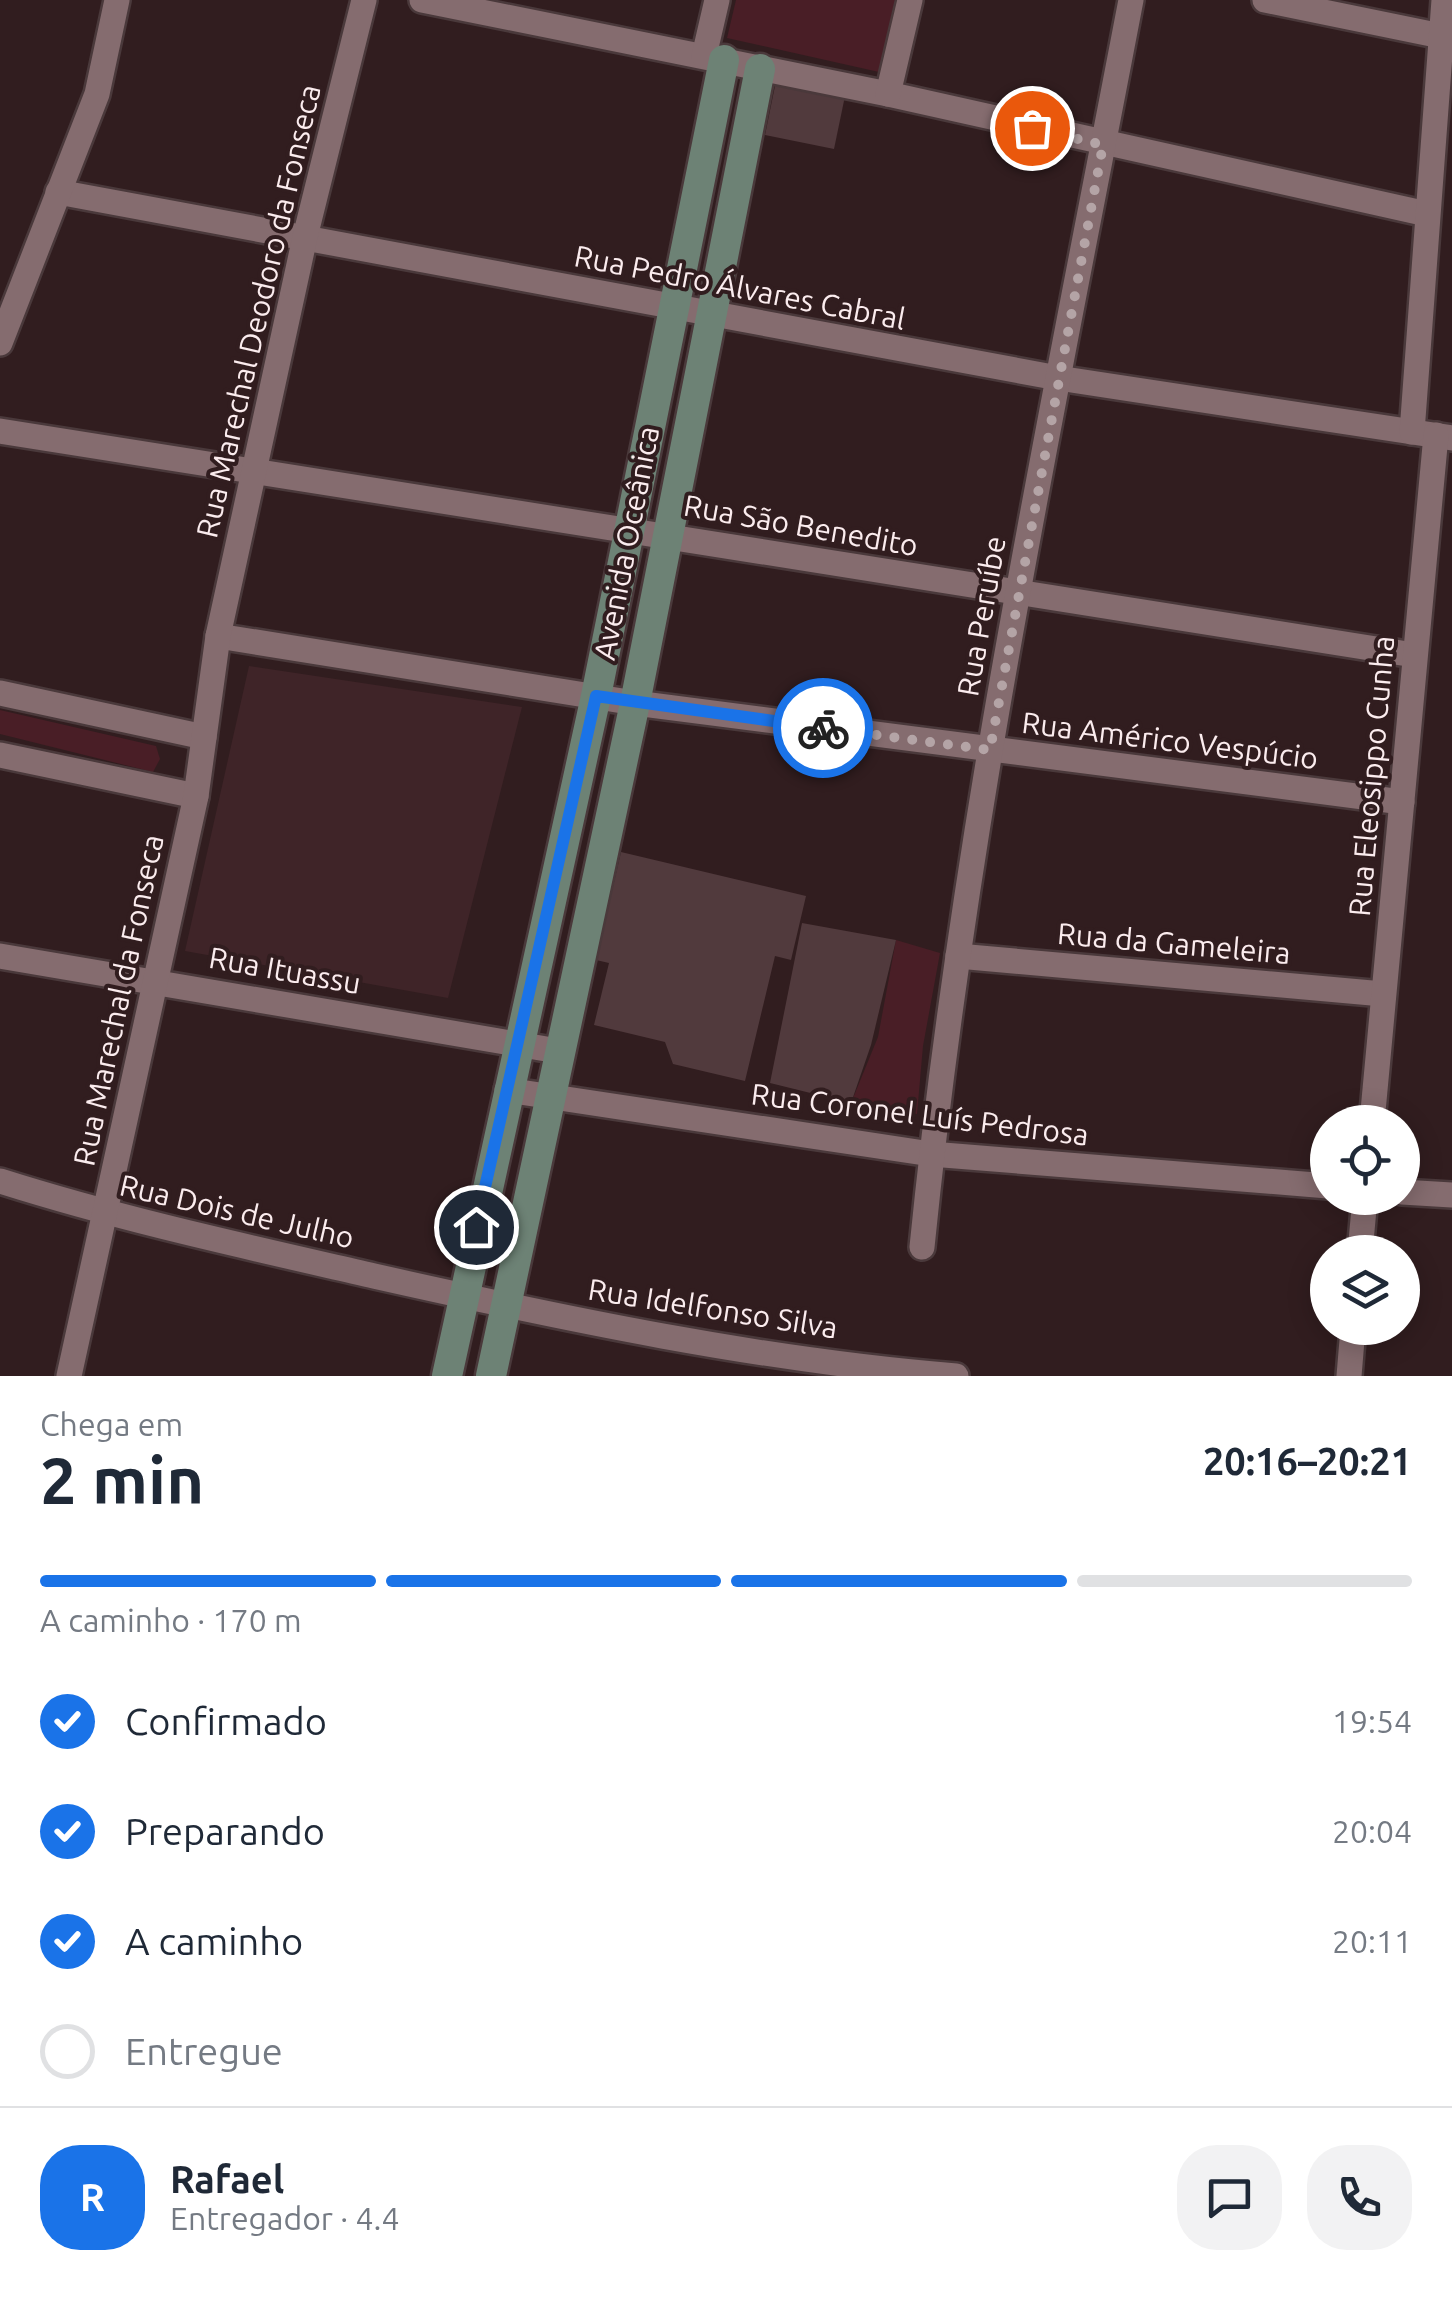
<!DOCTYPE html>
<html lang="pt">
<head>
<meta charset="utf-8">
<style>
	body { margin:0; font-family:Ubuntu,sans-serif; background:#f2f2f3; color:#1f2937; height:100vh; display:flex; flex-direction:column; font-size:38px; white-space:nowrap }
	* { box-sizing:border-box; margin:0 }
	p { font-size:32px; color:#747a83 }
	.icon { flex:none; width:55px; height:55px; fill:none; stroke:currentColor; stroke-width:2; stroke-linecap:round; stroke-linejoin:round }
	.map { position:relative; height:1376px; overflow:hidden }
	.details { display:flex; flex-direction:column; background:#fff; flex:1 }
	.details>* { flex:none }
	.fabs { position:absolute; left:1310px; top:1105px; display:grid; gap:20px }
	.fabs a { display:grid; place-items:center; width:110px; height:110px; border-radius:50%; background:#fff; box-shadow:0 5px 25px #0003; font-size:50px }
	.pin { position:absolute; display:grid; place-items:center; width:85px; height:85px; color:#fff; margin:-42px; border:5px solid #fff; border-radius:50%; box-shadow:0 2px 10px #0007 }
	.courier { position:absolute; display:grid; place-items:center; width:100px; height:100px; margin:-50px; border:8px solid #1a73e8; border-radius:50%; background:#fff; color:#222; box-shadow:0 2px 12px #0007 }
	.summary em { font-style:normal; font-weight:700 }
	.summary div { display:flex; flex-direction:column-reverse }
	.summary { display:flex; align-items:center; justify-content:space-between; height:170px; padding:0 40px }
	h1 { font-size:65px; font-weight:700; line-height:75px }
	.bar { display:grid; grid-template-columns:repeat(4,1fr); gap:15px 10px; align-content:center; height:120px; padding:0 40px }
	.bar i { height:12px; border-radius:8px; background:#e0e1e3 }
	.bar .selected { background:#1a73e8 }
	.bar p { grid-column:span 4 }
	.line { display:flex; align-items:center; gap:25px; padding:0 40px; border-top:2px solid #e0e1e3 }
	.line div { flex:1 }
	.round { display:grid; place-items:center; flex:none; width:105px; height:105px; border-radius:40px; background:#f2f2f3 }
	ol { padding:0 40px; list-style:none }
	li { display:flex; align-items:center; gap:30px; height:110px }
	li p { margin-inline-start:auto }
	li .icon { padding:10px; border-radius:50%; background:#1a73e8; color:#fff; stroke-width:4 }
	li:last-child { color:#747a83 }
	li i { width:55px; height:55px; border:5px solid #e0e1e3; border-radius:50% }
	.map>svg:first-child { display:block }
	.built { fill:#3f2428 }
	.green { fill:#491e26 }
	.building { fill:#513a3d }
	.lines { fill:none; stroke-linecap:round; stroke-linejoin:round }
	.street-casing { stroke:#4a393b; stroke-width:30 }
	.secondary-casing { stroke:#4a393b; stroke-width:35 }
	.street { stroke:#856c6f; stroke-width:25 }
	.secondary { stroke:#6d8275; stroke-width:30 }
	.done { stroke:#b4a4a6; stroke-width:10; stroke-dasharray:0 18 }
	.route { stroke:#1a73e8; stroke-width:12 }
	.labels { text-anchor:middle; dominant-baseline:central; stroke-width:8; stroke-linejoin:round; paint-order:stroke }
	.street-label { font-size:30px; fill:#fbecee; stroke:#311d1f }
</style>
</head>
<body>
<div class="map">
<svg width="1452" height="1376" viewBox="0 0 1452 1376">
	<rect width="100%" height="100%" fill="#311d1f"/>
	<polygon class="built" points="249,666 522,707 448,998 185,951"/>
	<g class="green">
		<polygon points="736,0 895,0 879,72 727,38"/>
		<polygon points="0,710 156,746 160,759 153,772 0,734"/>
		<polygon points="896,940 940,953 923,1046 917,1114 851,1103 878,1037"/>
	</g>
	<g class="building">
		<polygon points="776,81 845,96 834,149 765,135"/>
		<polygon points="621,852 806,896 791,960 775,956 745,1081 673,1064 665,1042 594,1025 609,963 596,960"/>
		<polygon points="802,923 896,940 871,1045 851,1103 770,1083"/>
	</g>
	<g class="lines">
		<g class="street-casing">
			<g id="street">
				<polyline points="422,0 888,94 1427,214"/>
				<polyline points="1265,0 1441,36"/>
				<polyline points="704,56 717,0"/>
				<polyline points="888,94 910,0"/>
				<polyline points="58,192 1058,378 1452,438"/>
				<polyline points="0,343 97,94 117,0"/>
				<polyline points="0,431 1414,655"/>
				<polyline points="1412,432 1444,0"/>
				<polyline points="218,636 635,703 1402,802"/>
				<polyline points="0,693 204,737"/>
				<polyline points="0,755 196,796"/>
				<polyline points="0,956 558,1051"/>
				<polyline points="958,956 1383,994"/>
				<polyline points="507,1090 931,1154 1328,1186"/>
				<polyline points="1372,1122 1436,435"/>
				<path d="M0,1181C123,1220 248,1247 374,1276C565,1319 760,1360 956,1376"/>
				<polyline points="1402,1192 1452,1195"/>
				<path d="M922,1247C964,827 1052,414 1131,0"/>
				<polyline points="1360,1252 1365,1198"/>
				<polyline points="69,1376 196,796 218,636 305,237 364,0"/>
				<polyline points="1349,1376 1353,1328"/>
			</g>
		</g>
		<g class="secondary-casing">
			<g id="secondary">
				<polyline points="447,1376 596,696 724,60"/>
				<polyline points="491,1376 635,703 760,69"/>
			</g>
		</g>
		<use href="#street" class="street"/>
		<use href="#secondary" class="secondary"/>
	</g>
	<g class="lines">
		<polyline class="done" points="823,728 990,750 1103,145 1032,128"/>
		<polyline class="route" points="476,1227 596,696 823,728"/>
	</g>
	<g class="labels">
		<g class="street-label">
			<text transform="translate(740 287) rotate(11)">Rua Pedro Álvares Cabral</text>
			<text transform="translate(258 311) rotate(-77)">Rua Marechal Deodoro da Fonseca</text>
			<text transform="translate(801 525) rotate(10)">Rua São Benedito</text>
			<text transform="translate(626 543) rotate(-79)">Avenida Oceânica</text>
			<text transform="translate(981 616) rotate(-80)">Rua Peruíbe</text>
			<text transform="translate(1170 740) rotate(7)">Rua Américo Vespúcio</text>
			<text transform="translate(1371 776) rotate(-85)">Rua Eleosippo Cunha</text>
			<text transform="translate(1174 943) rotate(5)">Rua da Gameleira</text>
			<text transform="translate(285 970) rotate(10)">Rua Ituassu</text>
			<text transform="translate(118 1000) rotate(-78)">Rua Marechal da Fonseca</text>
			<text transform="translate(920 1114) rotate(7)">Rua Coronel Luís Pedrosa</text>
			<text transform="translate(237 1211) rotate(13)">Rua Dois de Julho</text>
			<text transform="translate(713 1308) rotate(9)">Rua Idelfonso Silva</text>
		</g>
	</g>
</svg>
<div class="fabs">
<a><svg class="icon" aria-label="locate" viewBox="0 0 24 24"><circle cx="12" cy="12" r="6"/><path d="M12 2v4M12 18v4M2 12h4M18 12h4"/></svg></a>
<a><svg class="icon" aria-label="layers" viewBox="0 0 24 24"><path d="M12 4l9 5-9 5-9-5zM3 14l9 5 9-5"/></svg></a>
</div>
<div class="pin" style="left:1032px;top:128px;background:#ea580c"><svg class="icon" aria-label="bag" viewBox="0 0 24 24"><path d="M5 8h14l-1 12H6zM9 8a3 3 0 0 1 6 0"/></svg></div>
<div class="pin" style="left:476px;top:1227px;background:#1f2937"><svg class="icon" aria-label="home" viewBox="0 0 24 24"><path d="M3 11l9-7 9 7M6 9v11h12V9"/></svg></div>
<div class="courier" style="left:823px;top:728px"><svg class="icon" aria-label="bike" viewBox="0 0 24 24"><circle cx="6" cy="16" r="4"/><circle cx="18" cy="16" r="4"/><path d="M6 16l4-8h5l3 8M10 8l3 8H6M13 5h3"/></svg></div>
</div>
<section class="details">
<div class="summary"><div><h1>2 min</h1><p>Chega em</p></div><em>20:16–20:21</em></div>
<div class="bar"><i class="selected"></i><i class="selected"></i><i class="selected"></i><i></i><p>A caminho · 170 m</p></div>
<ol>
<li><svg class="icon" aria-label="check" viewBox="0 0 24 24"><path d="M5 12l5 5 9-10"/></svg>Confirmado<p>19:54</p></li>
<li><svg class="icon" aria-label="check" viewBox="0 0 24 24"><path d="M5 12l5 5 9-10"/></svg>Preparando<p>20:04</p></li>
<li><svg class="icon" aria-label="check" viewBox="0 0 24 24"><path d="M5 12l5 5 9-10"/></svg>A caminho<p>20:11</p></li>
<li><i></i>Entregue</li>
</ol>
<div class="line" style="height:180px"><b class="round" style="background:#1a73e8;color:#fff">R</b><div><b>Rafael</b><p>Entregador · 4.4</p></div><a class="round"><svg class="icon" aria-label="chat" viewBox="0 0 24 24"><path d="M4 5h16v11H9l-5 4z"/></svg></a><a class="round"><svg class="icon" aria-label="phone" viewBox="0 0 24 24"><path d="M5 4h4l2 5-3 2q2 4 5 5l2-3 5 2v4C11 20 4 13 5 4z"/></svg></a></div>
</section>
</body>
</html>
